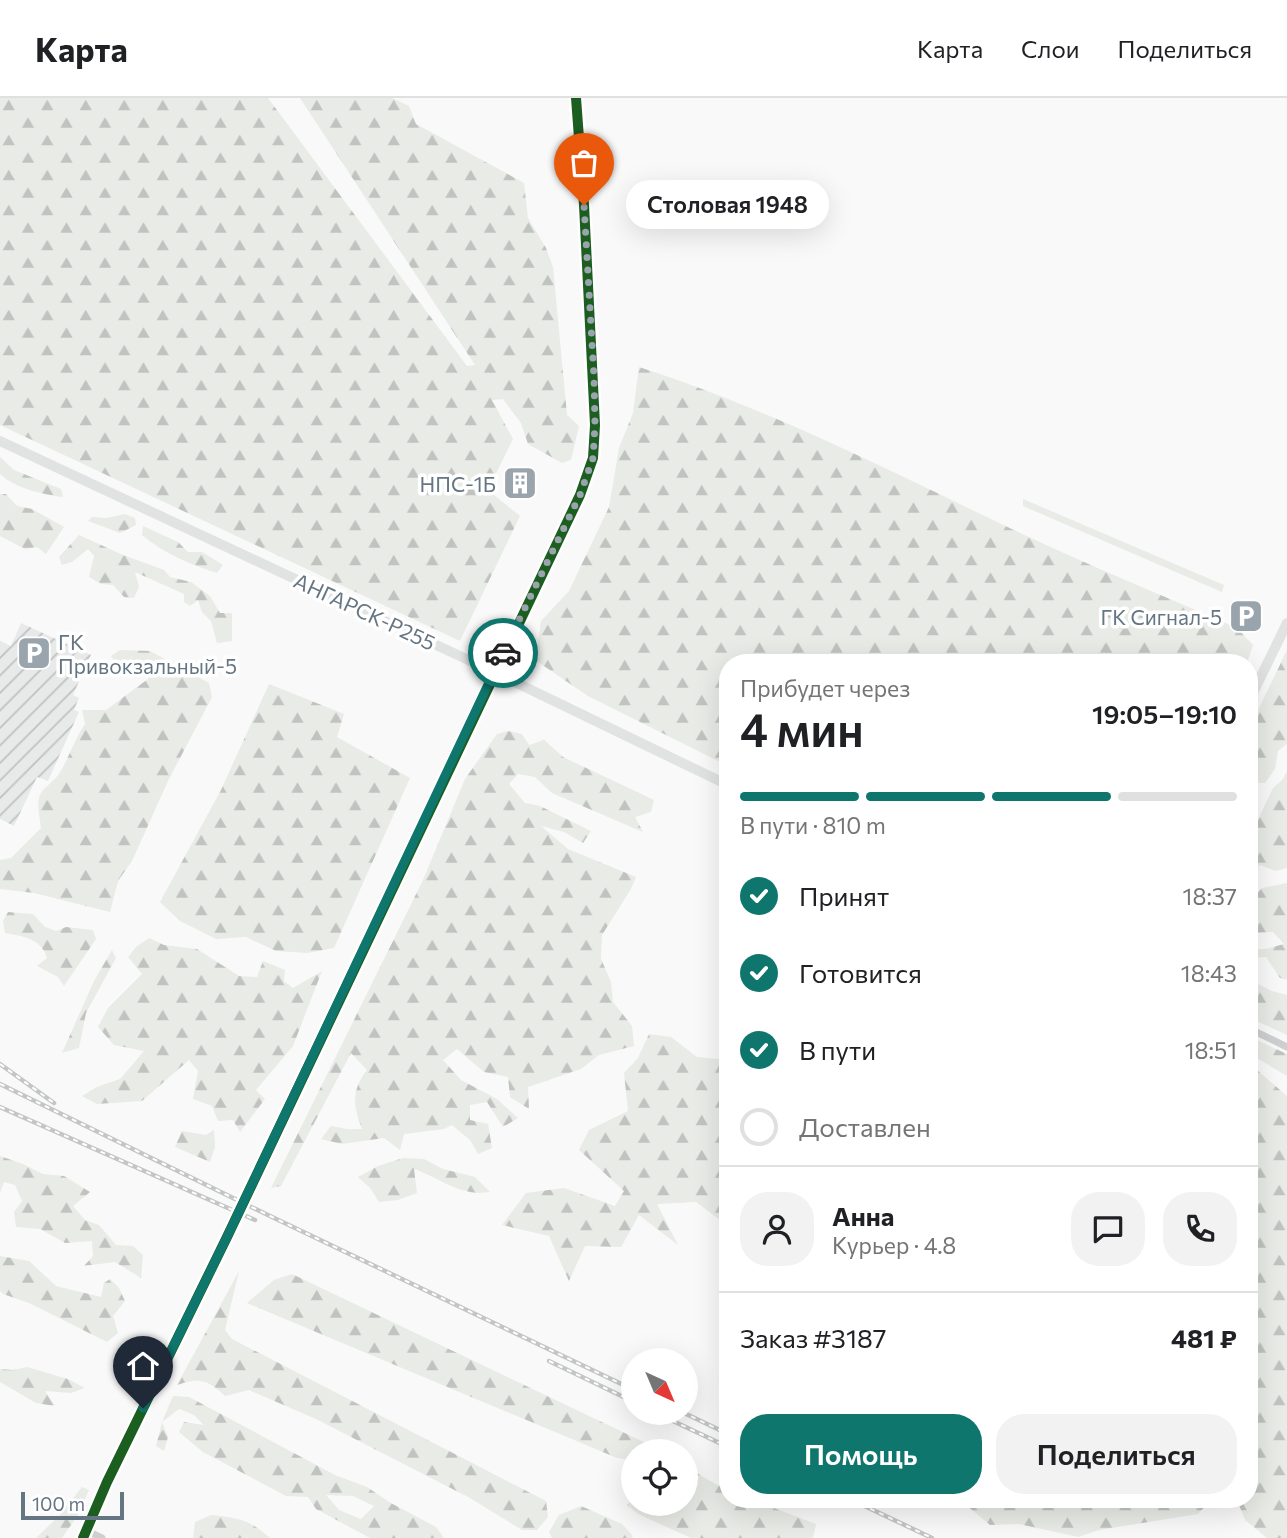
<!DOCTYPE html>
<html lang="ru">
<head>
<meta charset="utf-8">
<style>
	body { margin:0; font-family:Commissioner,sans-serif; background:#f2f2f2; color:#202124; height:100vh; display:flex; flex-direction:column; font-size:26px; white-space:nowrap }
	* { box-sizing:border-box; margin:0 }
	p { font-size:23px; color:#757577 }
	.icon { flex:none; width:38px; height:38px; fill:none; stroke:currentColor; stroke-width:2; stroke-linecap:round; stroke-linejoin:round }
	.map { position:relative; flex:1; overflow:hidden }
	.details { position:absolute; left:719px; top:556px; width:539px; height:854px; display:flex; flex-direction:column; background:#fff; border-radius:28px; box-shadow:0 7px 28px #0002 }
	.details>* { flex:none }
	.needle { width:46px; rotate:136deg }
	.tools { position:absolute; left:621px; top:1250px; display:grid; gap:14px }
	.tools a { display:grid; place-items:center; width:77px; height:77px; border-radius:50%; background:#fff; box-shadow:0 7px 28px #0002; font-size:35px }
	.scale { position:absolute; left:21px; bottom:18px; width:103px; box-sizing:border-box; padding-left:7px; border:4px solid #657683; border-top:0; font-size:19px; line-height:24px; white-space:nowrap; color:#657683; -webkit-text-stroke:5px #fff; paint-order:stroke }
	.pin { position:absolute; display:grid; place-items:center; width:60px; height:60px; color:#fff; margin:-72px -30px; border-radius:50% 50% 50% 0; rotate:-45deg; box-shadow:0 0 7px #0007 }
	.pin .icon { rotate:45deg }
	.courier { position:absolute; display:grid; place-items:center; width:70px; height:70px; margin:-35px; border:5px solid #0f766e; border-radius:50%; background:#fff; color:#222; box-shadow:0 2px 9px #0007 }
	.bubble { position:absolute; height:49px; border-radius:24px; background:#fff; box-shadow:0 7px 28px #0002; font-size:23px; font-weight:600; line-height:49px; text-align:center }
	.summary em { font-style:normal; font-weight:600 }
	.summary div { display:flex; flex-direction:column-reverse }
	.summary { display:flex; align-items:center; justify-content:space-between; height:119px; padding:0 21px }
	h1 { font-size:46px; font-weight:600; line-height:52px }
	.bar { display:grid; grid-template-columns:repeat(4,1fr); gap:10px 7px; align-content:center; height:84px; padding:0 21px }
	.bar i { height:9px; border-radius:5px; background:#e0e0e0 }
	.bar .active { background:#0f766e }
	.bar p { grid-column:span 4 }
	.line { display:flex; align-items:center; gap:18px; padding:0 21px; border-top:2px solid #e0e0e0 }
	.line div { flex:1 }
	.round { display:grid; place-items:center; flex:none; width:74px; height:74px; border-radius:28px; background:#f2f2f2 }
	ol { padding:0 21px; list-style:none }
	li { display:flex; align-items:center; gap:21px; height:77px }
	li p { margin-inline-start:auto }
	li .icon { padding:7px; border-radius:50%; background:#0f766e; color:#fff; stroke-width:4 }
	li:last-child { color:#757577 }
	li i { width:38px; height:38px; border:4px solid #e0e0e0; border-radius:50% }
	.button { display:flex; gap:14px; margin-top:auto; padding:14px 21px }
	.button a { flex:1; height:80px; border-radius:28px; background:#0f766e; color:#fff; font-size:28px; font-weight:600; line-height:80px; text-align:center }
	.button a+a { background:#f2f2f2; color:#202124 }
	header { display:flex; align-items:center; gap:42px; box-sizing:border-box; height:98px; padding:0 35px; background:#fff; border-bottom:2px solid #e0e0e0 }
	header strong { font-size:33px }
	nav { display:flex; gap:38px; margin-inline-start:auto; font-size:24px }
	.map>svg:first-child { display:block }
	.industrial { fill:url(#industrial-furrows) }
	.green { fill:#e8ebe6 }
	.forest { fill:url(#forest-firs); fill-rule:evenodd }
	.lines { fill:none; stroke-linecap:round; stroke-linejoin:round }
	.minor { stroke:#cecfd0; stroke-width:6 }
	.tertiary { stroke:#cecfd0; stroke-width:7 }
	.primary { stroke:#e1e2e2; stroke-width:10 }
	.rail-casing { stroke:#c3c5c6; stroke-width:4.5 }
	.rail { stroke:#fff; stroke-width:2; stroke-dasharray:5; stroke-linecap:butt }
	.cycleway-casing { stroke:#fff; stroke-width:15 }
	.cycleway { stroke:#1b5e20; stroke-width:10 }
	.done { stroke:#99a4ac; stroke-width:7; stroke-dasharray:0 12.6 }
	.route { stroke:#0f766e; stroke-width:9 }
	.labels { text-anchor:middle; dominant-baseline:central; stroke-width:7; stroke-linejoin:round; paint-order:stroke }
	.poi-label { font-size:21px; fill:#657683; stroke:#fff; text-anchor:end }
	.street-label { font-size:21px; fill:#657683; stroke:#fff }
</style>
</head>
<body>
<header>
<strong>Карта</strong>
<nav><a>Карта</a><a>Слои</a><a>Поделиться</a></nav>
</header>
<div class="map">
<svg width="1287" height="1440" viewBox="0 0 1287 1440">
	<defs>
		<pattern id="industrial-furrows" width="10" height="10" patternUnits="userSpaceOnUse" patternTransform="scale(1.75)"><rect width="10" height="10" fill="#e8e9e9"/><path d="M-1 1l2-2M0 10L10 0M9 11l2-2" fill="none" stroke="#c0c1c2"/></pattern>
		<pattern id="forest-firs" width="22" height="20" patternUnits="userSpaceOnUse" patternTransform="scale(1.75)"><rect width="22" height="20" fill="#e8ebe6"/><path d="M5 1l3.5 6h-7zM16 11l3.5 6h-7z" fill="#c0c3c0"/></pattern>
	</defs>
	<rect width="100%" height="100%" fill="#f9f9f9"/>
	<polygon class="industrial" points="21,525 91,557 73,597 79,600 74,612 79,614 48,683 37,679 14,728 0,721 0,543 11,548"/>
	<polygon class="green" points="1023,401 1224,487 1222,494 1023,408"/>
	<g class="forest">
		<polygon points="0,0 268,0 467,268 475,267 300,0 392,0 409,8 416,26 524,85 528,120 546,150 553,169 567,317 579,328 571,362 562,365 528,346 521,325 503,301 492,302 513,341 488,392 520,418 460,543 0,327"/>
		<path d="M639,269C770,311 894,375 1018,434C1090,468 1164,498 1237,530L1253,547L1247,565H728V668L588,598L535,562L541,523L569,493L609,409L619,350L633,315Z"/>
		<path d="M0,359L14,372L61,391L63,399C41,396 17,391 0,376Z"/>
		<polygon points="0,396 6,396 17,408 32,411 64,429 46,456 37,449 25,451 0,438"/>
		<polygon points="125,416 135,420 136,427 120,435 88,423 92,419 107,420"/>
		<path d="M143,428L178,444L188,454H202L223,467L217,475C189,466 165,456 142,437Z"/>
		<polygon points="79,437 123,457 164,472 170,479 191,484 210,498 220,515 232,515 232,543 217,545 211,523 202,514 198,502 190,508 184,504 184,496 135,474 139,489 134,500 124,499 113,487 101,486 89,479 94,458 88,451 72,464 62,467 59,459"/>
		<path d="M120,552L150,553L209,585L212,599L168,683L132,763L118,783L110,814L34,795L0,791V762L11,760L41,730C40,720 36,706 40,697C44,689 54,683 59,676C69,660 74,642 85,626L82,612H106L148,581L155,571L116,566L111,558Z"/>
		<polygon points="1287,552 1287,646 1278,653 1275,671 1265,685 1251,684 1250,708 1250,629"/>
		<polygon points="269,586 344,616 337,639 410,680 334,850 307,855 276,853 246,839 216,841 180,823 160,804 221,692"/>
		<path d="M508,633L522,636L529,647L544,642L563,659L654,702L651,714L635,719L643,734L552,695L535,679L518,676L509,686L525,705L540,708L591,733L583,745L564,734L541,728L568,751L636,779L631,791L602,837L601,861L611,884L613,904L632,928L634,948L599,957L581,971L528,989L529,1011L510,999L508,979L484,974L457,951L443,962L461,982L497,1001L518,1020L503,1029L487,1004L470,1007V1022L488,1026L492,1050L478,1056L470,1042L452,1027L444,1031L404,1036L400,1052L384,1040L342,1046L321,1041L331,1028L347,1031H362C353,1007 351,993 367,972L351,955L281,1088L271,1090L423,782L465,681L497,636Z"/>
		<polygon points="1287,673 1287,770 1275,773 1260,767 1250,777 1250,738 1273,690 1283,681"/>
		<polygon points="1287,785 1287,882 1280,880 1266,859 1250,860 1250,851 1265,851 1284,846 1273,834 1250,835 1250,803 1262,790"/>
		<path d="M8,814L33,816L45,829L56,833L66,829L93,832L96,841L64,888L58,879L37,868L47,860C42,841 23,838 5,835L3,823Z"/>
		<polygon points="149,840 164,847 197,851 239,878 257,879 263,863 285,872 284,883 293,890 322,873 293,948 256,992 265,1001 240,1034 233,1022 218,1023 212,1008 193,1001 198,973 189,962 142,1003 97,1006 82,998 97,989 120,981 144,953 114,947 98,929 108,910 142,876 128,859 136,849"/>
		<polygon points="112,852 116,860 86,915 79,950 62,955 94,883"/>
		<polygon points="1250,882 1272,893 1287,897 1287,937 1250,920"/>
		<polygon points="649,936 671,939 697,959 728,962 728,1128 696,1104 657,1106 678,1147 639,1117 621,1149 585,1148 569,1183 549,1138 502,1127 526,1095 564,1090 615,1108 624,1093 579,1052 589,1032 628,1013 624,975 638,960"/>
		<polygon points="1250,939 1287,956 1287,978 1250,956"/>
		<polygon points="1250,966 1287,998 1287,1440 1267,1440 1245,1422 1237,1402 1250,1402 1250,1387 1258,1378 1250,1377"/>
		<polygon points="214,1032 215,1049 210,1064 175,1049 182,1033 206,1037"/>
		<polygon points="0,1058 23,1066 43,1076 64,1078 90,1094 73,1108 85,1122 99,1127 116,1147 133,1148 143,1157 141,1180 115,1164 84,1168 93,1158 92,1143 65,1145 40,1131 16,1129 14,1114 22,1103 15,1087 4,1084 0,1095"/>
		<path d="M403,1060L424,1061L443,1071L475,1079L490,1094C461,1099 440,1080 414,1071L417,1095L398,1102L379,1104L370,1090L358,1079L378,1068Z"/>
		<polygon points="0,1158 29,1163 56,1188 101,1199 104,1185 110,1181 119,1190 125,1203 113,1218 118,1235 107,1244 29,1205 3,1196 0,1193"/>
		<path d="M239,1173L225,1232L232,1241L546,1403L548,1419L537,1432H522L470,1400L316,1321L249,1292L225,1298C208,1282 200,1279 177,1287Z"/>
		<polygon points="292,1176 654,1349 661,1353 634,1353 633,1362 617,1360 247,1205 274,1182"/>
		<polygon points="27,1269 68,1281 85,1290 71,1295 45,1293 55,1308 36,1305 0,1284 0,1271 13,1272"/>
		<path d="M173,1298L189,1299L335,1377L367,1389L389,1404L436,1429L444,1440H370L316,1411L308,1399L286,1398L203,1354L179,1334L184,1324L204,1327L194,1317L179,1311L162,1324L168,1339L164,1353L156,1348L162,1324ZM326,1397L353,1398L374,1408L361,1421L339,1412Z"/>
		<polygon points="686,1369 728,1393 728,1402 753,1402 816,1426 813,1440 691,1440 638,1416 627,1407 633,1401 634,1405 686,1405"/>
		<polygon points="82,1389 89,1392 78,1417 62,1440 36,1440 59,1418"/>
		<polygon points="960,1402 1211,1402 1198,1416 1099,1432 1078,1439 1019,1426 990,1427"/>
		<polygon points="581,1408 622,1426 633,1438 632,1440 552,1440 549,1434 559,1417"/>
		<path d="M211,1417C238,1420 249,1421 270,1440H193L195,1424Z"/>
	</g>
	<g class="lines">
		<polyline class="minor" points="83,1440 87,1433"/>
		<g class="tertiary">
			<polyline points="1250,931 1287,949"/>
			<polyline points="102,1440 87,1433 107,1384 227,1139 580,397 593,360 595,327 584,107 576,0"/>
		</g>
		<g class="primary">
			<polyline points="0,343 494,574 728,687"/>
			<polyline points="1250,601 1287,525"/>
		</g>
		<g class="rail-casing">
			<g id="rail">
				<polyline points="0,966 54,1005"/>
				<polyline points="0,986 270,1118 634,1292"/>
				<polyline points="0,1009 255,1122"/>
				<polyline points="549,1263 634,1304"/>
				<polyline points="654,1314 728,1349"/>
				<polyline points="682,1314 728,1336"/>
				<polyline points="852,1402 932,1440"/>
			</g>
		</g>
		<use href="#rail" class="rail"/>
		<g class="cycleway-casing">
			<polyline id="cycleway" points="83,1440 107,1384 227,1139 580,397 593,360 595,327 584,107 576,0"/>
		</g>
		<use href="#cycleway" class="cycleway"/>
	</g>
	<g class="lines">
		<polyline class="done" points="503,555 580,397 593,360 595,327 594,280 584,107"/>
		<polyline class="route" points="143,1310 227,1139 503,555"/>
	</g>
	<defs>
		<g id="building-square" transform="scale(1.75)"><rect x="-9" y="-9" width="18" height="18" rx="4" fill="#99a4ac" stroke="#fff"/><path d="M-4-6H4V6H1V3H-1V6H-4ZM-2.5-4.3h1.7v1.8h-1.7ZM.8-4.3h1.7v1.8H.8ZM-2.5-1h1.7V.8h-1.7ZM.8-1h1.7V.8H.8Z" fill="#fff"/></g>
		<g id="parking-square" transform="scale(1.75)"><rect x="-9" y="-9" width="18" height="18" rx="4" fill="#99a4ac" stroke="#fff"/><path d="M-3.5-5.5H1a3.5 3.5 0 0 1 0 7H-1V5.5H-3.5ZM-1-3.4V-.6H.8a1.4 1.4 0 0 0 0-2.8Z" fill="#fff"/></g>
	</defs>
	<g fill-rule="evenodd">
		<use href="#building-square" x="520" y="385"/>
		<use href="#parking-square" x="1246" y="518"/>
		<use href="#parking-square" x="34" y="555"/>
	</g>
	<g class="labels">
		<g class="poi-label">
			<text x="496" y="385">НПС-1Б</text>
			<text x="1222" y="518">ГК Сигнал-5</text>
			<text x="58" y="543" text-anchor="start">ГК<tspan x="58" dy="24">Привокзальный-5</tspan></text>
		</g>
		<g class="street-label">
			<text transform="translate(365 513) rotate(25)">АНГАРСК-Р255</text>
		</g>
	</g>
</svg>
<div class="tools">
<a><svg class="needle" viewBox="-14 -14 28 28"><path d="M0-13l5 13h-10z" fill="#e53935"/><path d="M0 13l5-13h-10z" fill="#757577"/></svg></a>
<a><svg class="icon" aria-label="locate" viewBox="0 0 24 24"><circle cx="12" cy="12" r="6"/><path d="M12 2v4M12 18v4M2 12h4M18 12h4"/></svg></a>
</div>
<div class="scale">100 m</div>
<div class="pin" style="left:584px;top:107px;background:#ea580c"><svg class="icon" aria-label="bag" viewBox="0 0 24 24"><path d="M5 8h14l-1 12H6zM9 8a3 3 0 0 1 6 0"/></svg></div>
<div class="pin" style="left:143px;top:1310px;background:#1f2937"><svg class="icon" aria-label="home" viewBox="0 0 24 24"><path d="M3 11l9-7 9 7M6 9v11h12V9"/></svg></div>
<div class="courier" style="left:503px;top:555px"><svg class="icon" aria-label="car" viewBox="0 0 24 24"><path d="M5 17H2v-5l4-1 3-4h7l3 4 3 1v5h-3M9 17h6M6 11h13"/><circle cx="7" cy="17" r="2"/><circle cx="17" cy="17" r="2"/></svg></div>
<div class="bubble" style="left:626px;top:82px;width:203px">Столовая 1948</div>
<section class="details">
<div class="summary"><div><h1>4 мин</h1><p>Прибудет через</p></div><em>19:05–19:10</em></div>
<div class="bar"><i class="active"></i><i class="active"></i><i class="active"></i><i></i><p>В пути · 810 m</p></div>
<ol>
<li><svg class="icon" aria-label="check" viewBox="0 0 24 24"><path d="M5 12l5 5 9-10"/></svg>Принят<p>18:37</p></li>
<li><svg class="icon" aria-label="check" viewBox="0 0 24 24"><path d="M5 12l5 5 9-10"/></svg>Готовится<p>18:43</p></li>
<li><svg class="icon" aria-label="check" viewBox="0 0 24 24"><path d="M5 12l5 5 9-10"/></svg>В пути<p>18:51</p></li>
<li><i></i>Доставлен</li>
</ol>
<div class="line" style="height:126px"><a class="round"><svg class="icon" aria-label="person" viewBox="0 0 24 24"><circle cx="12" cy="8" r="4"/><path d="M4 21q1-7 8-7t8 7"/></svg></a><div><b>Анна</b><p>Курьер · 4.8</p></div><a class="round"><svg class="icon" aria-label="chat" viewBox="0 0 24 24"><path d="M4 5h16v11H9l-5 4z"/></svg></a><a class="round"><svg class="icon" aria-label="phone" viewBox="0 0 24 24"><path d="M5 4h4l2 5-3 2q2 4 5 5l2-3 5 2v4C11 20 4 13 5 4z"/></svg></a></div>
<div class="line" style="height:91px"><div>Заказ #3187</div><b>481 ₽</b></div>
<div class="button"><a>Помощь</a><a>Поделиться</a></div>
</section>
</div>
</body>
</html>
